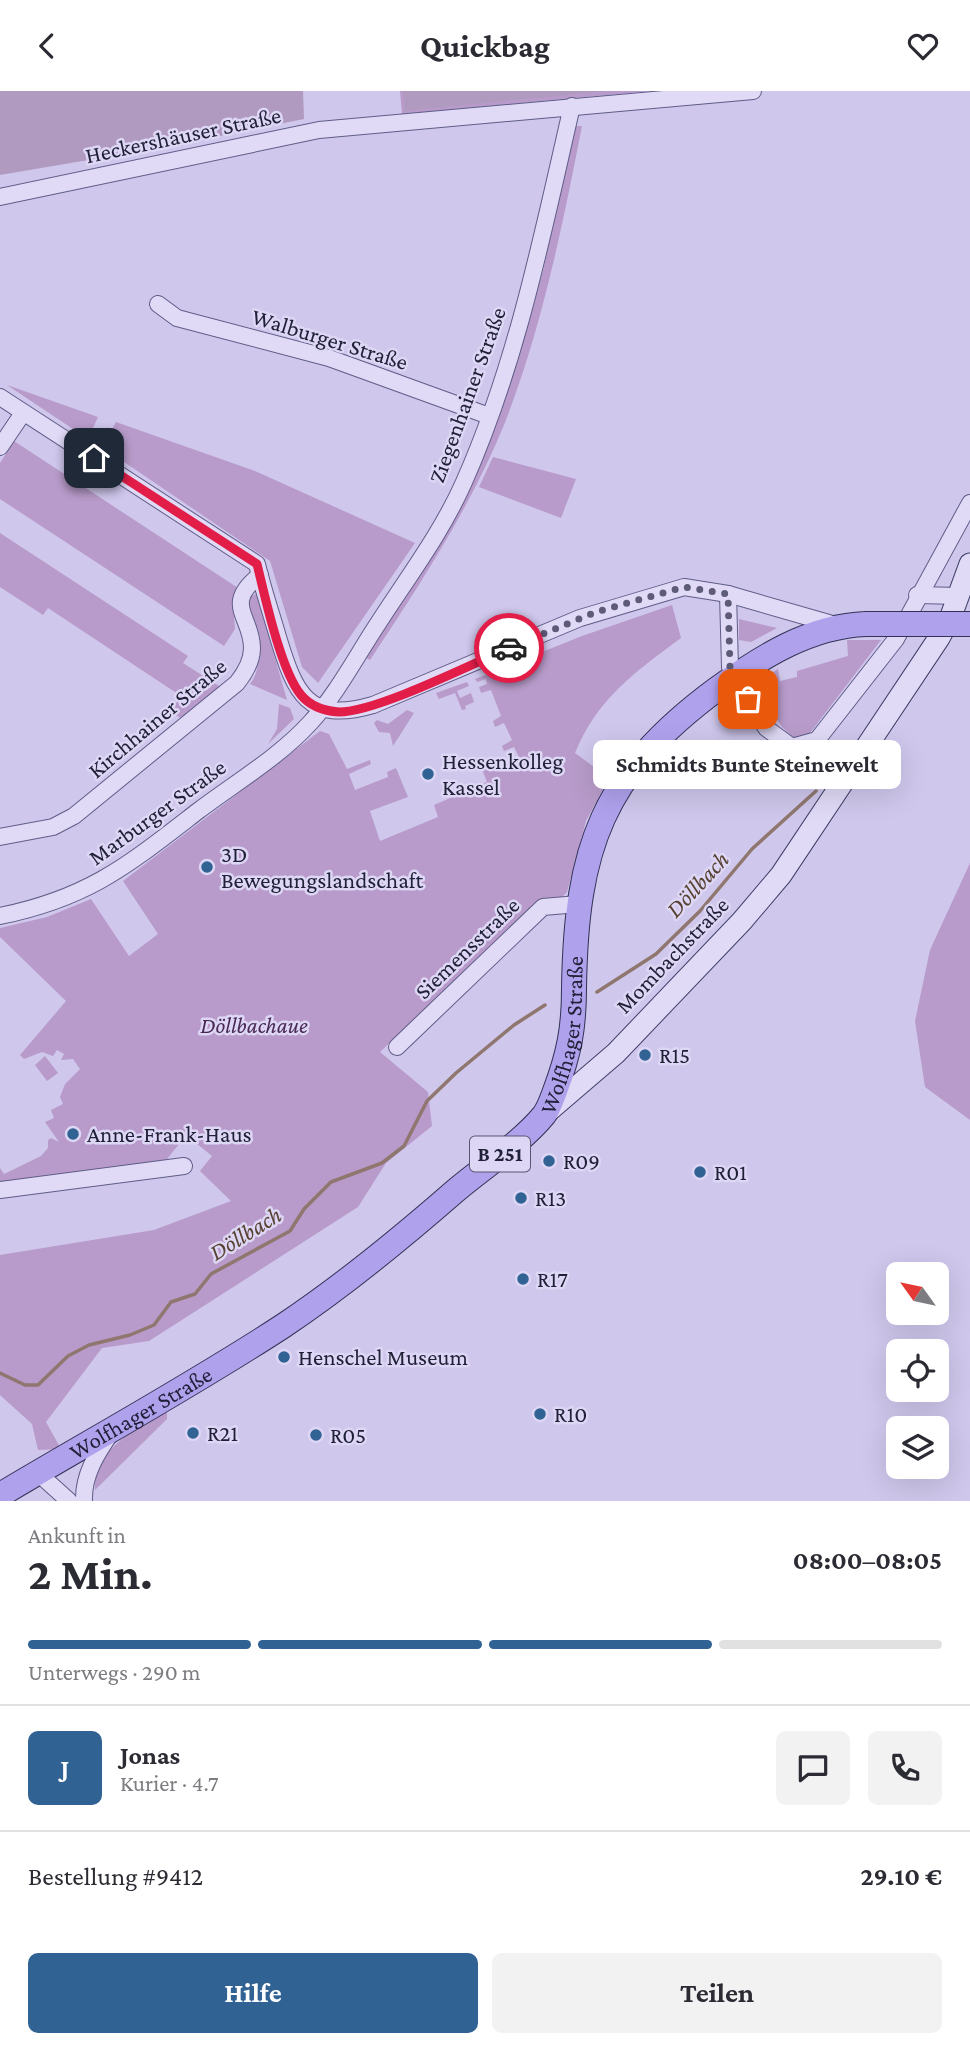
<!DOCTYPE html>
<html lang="de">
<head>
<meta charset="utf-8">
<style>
	body { margin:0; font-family:"Crimson Pro",serif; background:#f2f2f3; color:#2b2b33; height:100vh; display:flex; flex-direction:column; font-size:26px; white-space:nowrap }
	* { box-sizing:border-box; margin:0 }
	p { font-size:23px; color:#7c7c81 }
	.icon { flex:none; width:38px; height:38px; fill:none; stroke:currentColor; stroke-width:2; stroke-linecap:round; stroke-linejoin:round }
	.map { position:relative; height:1410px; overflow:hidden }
	.drawer { display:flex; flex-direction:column; background:#fff; flex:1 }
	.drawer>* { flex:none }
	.needle { width:46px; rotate:303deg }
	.buttons { position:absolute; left:886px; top:1171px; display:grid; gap:14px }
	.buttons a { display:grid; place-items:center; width:63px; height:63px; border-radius:10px; background:#fff; box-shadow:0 7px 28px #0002; font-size:35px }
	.pin { position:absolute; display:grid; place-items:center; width:60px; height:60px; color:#fff; margin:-30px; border-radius:14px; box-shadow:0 4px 10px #0006 }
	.courier { position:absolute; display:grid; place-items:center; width:70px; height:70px; margin:-35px; border:5px solid #e11d48; border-radius:50%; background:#fff; color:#222; box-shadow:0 2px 9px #0007 }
	.bubble { position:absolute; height:49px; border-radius:10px; background:#fff; box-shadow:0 7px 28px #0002; font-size:23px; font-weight:700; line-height:49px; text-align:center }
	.overview em { font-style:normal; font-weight:700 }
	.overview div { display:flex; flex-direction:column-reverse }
	.overview { display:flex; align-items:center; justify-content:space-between; height:119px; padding:0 28px }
	h1 { font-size:46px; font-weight:700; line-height:52px }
	.bar { display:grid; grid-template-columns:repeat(4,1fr); gap:10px 7px; align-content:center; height:84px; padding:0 28px }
	.bar i { height:9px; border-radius:5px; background:#e1e1e2 }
	.bar .active { background:#306294 }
	.bar p { grid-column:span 4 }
	.line { display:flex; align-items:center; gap:18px; padding:0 28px; border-top:2px solid #e1e1e2 }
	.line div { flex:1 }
	.round { display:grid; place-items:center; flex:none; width:74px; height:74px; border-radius:10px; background:#f2f2f3 }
	.primary-button { display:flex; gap:14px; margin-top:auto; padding:14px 28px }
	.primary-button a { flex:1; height:80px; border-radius:10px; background:#306294; color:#fff; font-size:28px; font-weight:700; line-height:80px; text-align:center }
	.primary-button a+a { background:#f2f2f3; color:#2b2b33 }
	header { display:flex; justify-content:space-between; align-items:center; height:91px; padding:0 28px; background:#fff; font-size:32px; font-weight:700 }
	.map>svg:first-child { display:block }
	.green { fill:#b89bca }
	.cemetery { fill:#b19ac0 }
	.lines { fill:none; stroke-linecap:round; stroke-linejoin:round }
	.stream { stroke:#8f776f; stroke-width:3.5 }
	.street-casing { stroke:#5f5d87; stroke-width:18 }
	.secondary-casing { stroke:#404069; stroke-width:23 }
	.primary-casing { stroke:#313256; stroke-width:26 }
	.street { stroke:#e0daf7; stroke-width:16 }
	.secondary { stroke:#e0daf7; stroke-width:21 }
	.primary { stroke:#b0a1ed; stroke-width:24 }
	.primary-bridge-casing { stroke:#313256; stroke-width:26; stroke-linecap:butt }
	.primary-bridge { stroke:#b0a1ed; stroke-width:24 }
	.done { stroke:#5d5b77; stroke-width:7; stroke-dasharray:0 12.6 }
	.route { stroke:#e11d48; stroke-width:9 }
	.poi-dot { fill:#306294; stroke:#ddd6f4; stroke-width:2.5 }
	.labels { text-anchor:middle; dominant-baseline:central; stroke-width:5; stroke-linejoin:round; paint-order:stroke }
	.shield { fill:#ddd6f4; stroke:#595770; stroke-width:2 }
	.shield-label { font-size:21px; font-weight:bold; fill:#202138 }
	.street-label { font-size:23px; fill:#202138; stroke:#ddd6f4 }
	.poi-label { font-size:23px; fill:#202138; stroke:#ddd6f4; text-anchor:start }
	.park-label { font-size:23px; font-style:italic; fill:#492854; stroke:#ddd6f4 }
	.water-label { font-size:24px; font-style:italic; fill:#574130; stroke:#ddd6f4 }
</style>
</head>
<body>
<header><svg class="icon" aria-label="back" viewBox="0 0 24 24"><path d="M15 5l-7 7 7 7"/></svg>Quickbag<svg class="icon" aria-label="heart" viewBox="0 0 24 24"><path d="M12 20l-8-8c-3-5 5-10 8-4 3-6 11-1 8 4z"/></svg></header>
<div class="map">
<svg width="970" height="1410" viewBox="0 0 970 1410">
	<rect width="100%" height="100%" fill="#cfc7ec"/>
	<g class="green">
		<polygon points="400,0 650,0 402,23"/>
		<path d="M573,35H582C562,137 542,237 504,334C470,417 419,495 370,569L363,565L406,500L513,278L543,180Z"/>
		<polygon points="7,294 98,326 88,348"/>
		<polygon points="116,331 255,380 415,452 318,592 302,576 270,470 102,356"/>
		<polygon points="14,350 238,497 233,513 235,538 224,555 0,408 0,372"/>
		<polygon points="493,366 576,388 561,427 479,396"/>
		<polygon points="0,442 188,565 183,572 222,597 187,626 181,627 170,621 181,605 48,517 43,524 0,496"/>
		<path d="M255,503L258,507L287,609L250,593C267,572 253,541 247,517L248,508Z"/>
		<path d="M672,514L681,547C635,581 597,608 575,662L609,687L586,730L567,801L561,807H543L380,961L428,1001L432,1035L386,1072L358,1116L149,1250L102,1257L46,1331L61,1358L38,1359L32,1333L0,1304V1164L154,1139L231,1110L200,1080L212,1065L186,1044L164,1072L0,1092V1077L4,1083L41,1065L48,1057V1049L51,1047L59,1051L45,1031L54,1027L51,1019L63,1013L60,1006L65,993L80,978L73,968L61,969L64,963L57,959L53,965L42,961L24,968L20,964L66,910L0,846V837L47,826L91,808L129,865L158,843L123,790L320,640L329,643L347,678L370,669L371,673L349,683L355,699L388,686L387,681L396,677L408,706L370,720L380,750L438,726L434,714L487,691L482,678L489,675L492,680L520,668L514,656L504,660L502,655L512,649L504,632L495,636L493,630L501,625L491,599L481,602L479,596L487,593L486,588L477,591L475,588L582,545Z"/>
		<polygon points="739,528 777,537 751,551 739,549"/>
		<polygon points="847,549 881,549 810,642 804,647 794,647 782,636 754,593 778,578 780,590 797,586 797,580 848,565"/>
		<polygon points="467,591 469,595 457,600 460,607 471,602 474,611 465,615 466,618 462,619 455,602 439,608 436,602"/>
		<polygon points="279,613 290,617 294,628 268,653 277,638"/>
		<polygon points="407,619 414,622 393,655 390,642 379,641 374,632 377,629 388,633"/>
		<polygon points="970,772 970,1029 925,996 915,930 930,859"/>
		<polygon points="45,965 58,982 47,990 35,974"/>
		<path d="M167,1322V1328L95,1399C94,1359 131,1342 159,1323Z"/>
	</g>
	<g class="cemetery">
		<polygon points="0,0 303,0 304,28 165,56 0,84"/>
		<polygon points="403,0 606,0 405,20"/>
	</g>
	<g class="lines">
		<g class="stream">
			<polyline points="597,901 656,863 700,820 752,758 816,700"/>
			<polyline points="0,1282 25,1294 38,1294 68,1265 89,1254 130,1244 154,1234 171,1211 195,1203 211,1183 290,1140 304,1118 331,1091 382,1072 404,1055 427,1010 456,982 514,934 545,914"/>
		</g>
		<g class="street-casing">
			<g id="street">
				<polyline points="0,106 319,39 753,0"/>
				<polyline points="158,213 177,227 329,267 489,325"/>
				<path d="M0,306L257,473C263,498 271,522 278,546C295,602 307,633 373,614L580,527L684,496L728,503L839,535"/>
				<polyline points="0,356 23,322"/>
				<polyline points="728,503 730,576 766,637 792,656 817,649 896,548 970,412"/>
				<polyline points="917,504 959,505"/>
				<path d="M0,746L53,736L74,725L237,592C245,582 252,571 252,557C252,525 222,514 260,484"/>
				<path d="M0,825C89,807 128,774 198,720C235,692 279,666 310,632C337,603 357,564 379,531C408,486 442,441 464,391C517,272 543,141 572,15"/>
				<polyline points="397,956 543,816 578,813"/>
				<polyline points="0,1099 184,1075"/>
				<polyline points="38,1382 69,1410"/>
				<path d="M84,1410C83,1384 97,1362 111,1342"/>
			</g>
		</g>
		<g class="secondary-casing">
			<polyline id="secondary" points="546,1022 616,962 742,830 781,784 939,547 951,525 970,473"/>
		</g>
		<g class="primary-casing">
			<g id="primary">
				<path id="s1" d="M0,1404C94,1348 191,1295 283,1235C343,1195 399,1149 454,1101C482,1077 521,1052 544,1024C549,1017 552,1008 555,1000C569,963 574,937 574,898C576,757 602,683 717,598C761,566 810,535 866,533"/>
			</g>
		</g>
		<use href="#street" class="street"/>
		<use href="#secondary" class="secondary"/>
		<use href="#primary" class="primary"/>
		<g class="primary-bridge-casing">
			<polyline id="primary-bridge" points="866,533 970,533"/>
		</g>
		<use href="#primary-bridge" class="primary-bridge"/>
	</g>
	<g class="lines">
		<polyline class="done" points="509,557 596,521 684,496 728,503 730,576 748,608"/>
		<path class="route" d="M94,367L257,473C265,506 281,580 301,604C310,615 325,620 339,621C376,621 470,574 509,557"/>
	</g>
	<g class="poi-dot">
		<circle cx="428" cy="683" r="7"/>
		<circle cx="207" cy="776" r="7"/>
		<circle cx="645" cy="964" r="7"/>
		<circle cx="73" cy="1043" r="7"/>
		<circle cx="549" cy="1070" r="7"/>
		<circle cx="700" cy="1081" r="7"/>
		<circle cx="521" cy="1107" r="7"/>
		<circle cx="523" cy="1188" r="7"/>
		<circle cx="284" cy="1266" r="7"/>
		<circle cx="540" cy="1323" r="7"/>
		<circle cx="193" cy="1342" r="7"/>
		<circle cx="316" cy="1344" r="7"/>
	</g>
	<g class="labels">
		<rect class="shield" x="470" y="1045.5" width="60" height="35" rx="5"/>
		<g class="shield-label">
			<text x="500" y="1063">B 251</text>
		</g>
		<g class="street-label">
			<text transform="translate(183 44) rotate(-12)">Heckershäuser Straße</text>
			<text transform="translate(330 248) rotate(17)">Walburger Straße</text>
			<text transform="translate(467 304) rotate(-70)">Ziegenhainer Straße</text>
			<text transform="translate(157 627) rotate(-40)">Kirchhainer Straße</text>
			<text transform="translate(157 721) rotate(-36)">Marburger Straße</text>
			<text transform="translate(467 857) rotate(-44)">Siemensstraße</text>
			<text transform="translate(672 864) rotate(-46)">Mombachstraße</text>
			<text stroke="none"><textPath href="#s1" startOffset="749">Wolfhager Straße</textPath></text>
			<text stroke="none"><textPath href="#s1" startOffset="163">Wolfhager Straße</textPath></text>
		</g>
		<g class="poi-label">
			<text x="442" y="670">Hessenkolleg<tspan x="442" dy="26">Kassel</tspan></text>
			<text x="221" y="763">3D<tspan x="221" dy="26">Bewegungslandschaft</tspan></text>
			<text x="659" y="964">R15</text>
			<text x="87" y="1043">Anne-Frank-Haus</text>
			<text x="563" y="1070">R09</text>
			<text x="714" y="1081">R01</text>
			<text x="535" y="1107">R13</text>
			<text x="537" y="1188">R17</text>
			<text x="298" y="1266">Henschel Museum</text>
			<text x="554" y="1323">R10</text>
			<text x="207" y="1342">R21</text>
			<text x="330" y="1344">R05</text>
		</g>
		<g class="park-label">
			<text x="254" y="934">Döllbachaue</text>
		</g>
		<g class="water-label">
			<text transform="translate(697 793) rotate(-47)">Döllbach</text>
			<text transform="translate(245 1142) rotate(-32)">Döllbach</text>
		</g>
	</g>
</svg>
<div class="buttons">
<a><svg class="needle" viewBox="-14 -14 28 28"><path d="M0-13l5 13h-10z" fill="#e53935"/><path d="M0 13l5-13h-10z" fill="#7c7c81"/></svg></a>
<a><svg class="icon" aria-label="locate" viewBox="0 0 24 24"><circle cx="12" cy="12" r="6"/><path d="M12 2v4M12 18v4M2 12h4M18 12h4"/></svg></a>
<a><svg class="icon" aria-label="layers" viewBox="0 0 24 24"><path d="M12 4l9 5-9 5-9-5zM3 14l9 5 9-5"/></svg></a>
</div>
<div class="pin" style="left:748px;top:608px;background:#ea580c"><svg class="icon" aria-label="bag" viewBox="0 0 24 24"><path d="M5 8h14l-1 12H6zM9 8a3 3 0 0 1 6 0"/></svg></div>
<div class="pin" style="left:94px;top:367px;background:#1f2937"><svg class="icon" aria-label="home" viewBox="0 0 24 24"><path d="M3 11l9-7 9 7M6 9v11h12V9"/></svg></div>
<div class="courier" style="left:509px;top:557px"><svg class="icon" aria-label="car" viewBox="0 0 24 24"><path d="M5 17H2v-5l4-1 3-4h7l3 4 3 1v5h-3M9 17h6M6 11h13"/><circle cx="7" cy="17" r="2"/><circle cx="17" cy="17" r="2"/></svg></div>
<div class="bubble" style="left:593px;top:649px;width:308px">Schmidts Bunte Steinewelt</div>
</div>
<section class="drawer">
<div class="overview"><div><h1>2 Min.</h1><p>Ankunft in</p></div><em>08:00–08:05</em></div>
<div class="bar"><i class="active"></i><i class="active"></i><i class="active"></i><i></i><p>Unterwegs · 290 m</p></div>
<div class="line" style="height:126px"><b class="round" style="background:#306294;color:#fff">J</b><div><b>Jonas</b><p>Kurier · 4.7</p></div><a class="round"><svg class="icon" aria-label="chat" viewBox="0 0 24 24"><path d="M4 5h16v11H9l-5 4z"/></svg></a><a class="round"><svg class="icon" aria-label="phone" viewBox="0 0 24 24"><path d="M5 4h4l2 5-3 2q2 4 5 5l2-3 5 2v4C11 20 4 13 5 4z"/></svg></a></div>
<div class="line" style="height:91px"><div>Bestellung #9412</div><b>29.10 €</b></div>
<div class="primary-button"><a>Hilfe</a><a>Teilen</a></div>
</section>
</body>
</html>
